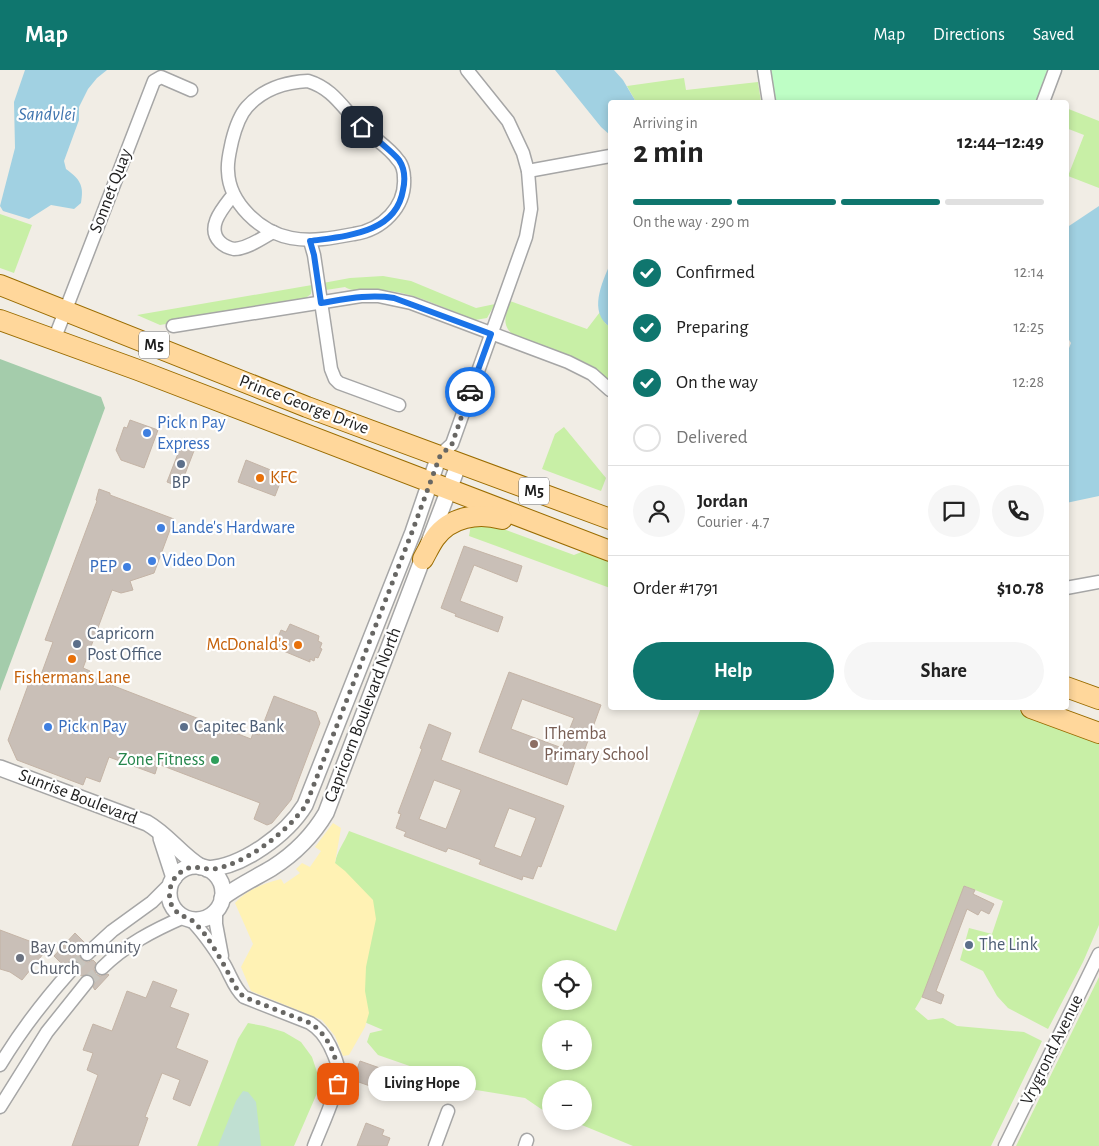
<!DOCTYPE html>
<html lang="en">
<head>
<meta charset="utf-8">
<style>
	body { margin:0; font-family:"Alegreya Sans",sans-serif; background:#f6f6f6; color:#222; height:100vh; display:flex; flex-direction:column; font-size:19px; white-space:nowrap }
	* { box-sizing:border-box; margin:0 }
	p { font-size:16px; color:#767676 }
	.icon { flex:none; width:28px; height:28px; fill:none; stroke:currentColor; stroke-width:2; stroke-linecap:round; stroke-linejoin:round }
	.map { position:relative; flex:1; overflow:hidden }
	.drawer { position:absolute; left:608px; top:30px; width:461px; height:610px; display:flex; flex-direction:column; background:#fff; border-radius:5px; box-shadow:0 2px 8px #0003 }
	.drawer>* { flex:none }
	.controls { position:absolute; left:542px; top:890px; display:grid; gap:10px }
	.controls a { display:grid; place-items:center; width:50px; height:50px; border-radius:50%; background:#fff; box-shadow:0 2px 8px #0003; font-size:25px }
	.pin { position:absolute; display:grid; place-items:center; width:42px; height:42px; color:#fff; margin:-21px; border-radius:10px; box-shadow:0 2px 8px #0006 }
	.courier { position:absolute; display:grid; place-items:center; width:50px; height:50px; margin:-25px; border:4px solid #1a73e8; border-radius:50%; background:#fff; color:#222; box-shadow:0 1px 6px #0007 }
	.bubble { position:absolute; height:35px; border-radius:18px; background:#fff; box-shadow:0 2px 8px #0003; font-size:16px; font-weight:700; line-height:35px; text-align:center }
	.overview em { font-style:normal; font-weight:700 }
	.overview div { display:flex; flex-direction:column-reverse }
	.overview { display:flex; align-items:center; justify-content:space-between; height:85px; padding:0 25px }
	h1 { font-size:32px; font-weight:700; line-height:38px }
	.bar { display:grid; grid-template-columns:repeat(4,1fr); gap:8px 5px; align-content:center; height:60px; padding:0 25px }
	.bar i { height:6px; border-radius:4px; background:#e0e0e0 }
	.bar .active { background:#0f766e }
	.bar p { grid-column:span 4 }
	.line { display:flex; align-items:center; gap:12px; padding:0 25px; border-top:1px solid #e0e0e0 }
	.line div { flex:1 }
	.round { display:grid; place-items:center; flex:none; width:52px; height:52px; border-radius:26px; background:#f6f6f6 }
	ol { padding:0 25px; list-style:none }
	li { display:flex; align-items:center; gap:15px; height:55px }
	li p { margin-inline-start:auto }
	li .icon { padding:5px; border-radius:50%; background:#0f766e; color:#fff; stroke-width:4 }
	li:last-child { color:#767676 }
	li i { width:28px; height:28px; border:2px solid #e0e0e0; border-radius:50% }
	.cta { display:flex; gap:10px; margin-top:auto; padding:10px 25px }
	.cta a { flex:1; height:58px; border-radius:30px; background:#0f766e; color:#fff; font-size:20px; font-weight:700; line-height:58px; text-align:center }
	.cta a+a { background:#f6f6f6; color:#222 }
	header { display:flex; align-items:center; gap:30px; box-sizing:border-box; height:70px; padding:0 25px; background:#0f766e; color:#fff }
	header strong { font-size:24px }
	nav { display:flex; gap:28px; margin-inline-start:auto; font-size:18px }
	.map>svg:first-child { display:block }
	.grass { fill:#c8efa6; fill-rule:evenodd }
	.wetland { fill:#c0e0d2 }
	.sand { fill:#fff2b4 }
	.cemetery { fill:#a4ccab }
	.park { fill:#befec5 }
	.water { fill:#a1d1e2 }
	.building { fill:#c9bfb7; stroke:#c4b4a6; fill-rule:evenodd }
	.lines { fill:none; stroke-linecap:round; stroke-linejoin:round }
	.minor-tunnel { stroke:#c7c4bd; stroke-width:12; stroke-dasharray:12 6; stroke-linecap:butt }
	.minor-casing { stroke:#a6a6a6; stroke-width:15 }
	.tertiary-casing { stroke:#a6a6a6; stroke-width:18 }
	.primary-casing { stroke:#9a6c00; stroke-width:22 }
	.minor { stroke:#fff; stroke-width:12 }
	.tertiary { stroke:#fff; stroke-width:15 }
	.primary { stroke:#ffd79b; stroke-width:20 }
	.done { stroke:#686764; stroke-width:5; stroke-dasharray:0 9 }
	.route { stroke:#1a73e8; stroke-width:6 }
	.shop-dot { fill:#3f7fe0; stroke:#fff; stroke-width:2 }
	.service-dot { fill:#5c6f8a; stroke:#fff; stroke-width:2 }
	.food-dot { fill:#e8710a; stroke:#fff; stroke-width:2 }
	.education-dot { fill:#8d6e63; stroke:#fff; stroke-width:2 }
	.leisure-dot { fill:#2e9e5b; stroke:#fff; stroke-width:2 }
	.worship-dot { fill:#6b7280; stroke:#fff; stroke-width:2 }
	.labels { text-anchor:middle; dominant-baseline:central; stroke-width:4.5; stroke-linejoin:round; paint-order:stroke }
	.shield { fill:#fff; stroke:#626262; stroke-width:1 }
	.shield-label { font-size:16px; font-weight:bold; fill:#1f1f1f }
	.street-label { font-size:18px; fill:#1f1f1f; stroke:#fff }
	.shop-label { font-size:18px; fill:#366cbe; stroke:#fff; text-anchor:start }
	.food-label { font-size:18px; fill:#c56008; stroke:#fff; text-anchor:start }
	.service-label { font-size:18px; fill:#4e5e75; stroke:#fff; text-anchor:start }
	.education-label { font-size:18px; fill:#785e54; stroke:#fff; text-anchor:start }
	.leisure-label { font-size:18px; fill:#27864d; stroke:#fff; text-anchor:end }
	.worship-label { font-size:18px; fill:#5b616d; stroke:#fff; text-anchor:start }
	.water-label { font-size:19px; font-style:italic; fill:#4075af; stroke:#fff }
</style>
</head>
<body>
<header>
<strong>Map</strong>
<nav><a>Map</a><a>Directions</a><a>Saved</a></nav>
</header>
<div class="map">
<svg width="1099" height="1076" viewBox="0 0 1099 1076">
	<rect width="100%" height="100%" fill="#f1ede5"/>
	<g class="grass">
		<polygon points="684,8 686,20 758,12 761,32 636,32 627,16"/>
		<polygon points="1066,38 1099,51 1099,118 1068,106 1084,65 1066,58"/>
		<polygon points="0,144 32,155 14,203 0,198"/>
		<path d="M383,206L411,211L476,238L495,234L487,248L475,250C448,240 419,225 391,221C377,218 355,224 345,217L326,220L323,213L350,208Z"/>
		<polygon points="312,215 311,224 303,230 160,255 137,245"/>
		<path d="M510,231L587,259L600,242L605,253L610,257V311C582,285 545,279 512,264C501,254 506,243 510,231Z"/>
		<polygon points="564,357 606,408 601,421 542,399 555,364"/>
		<polygon points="471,455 498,457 574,485 584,481 610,487 610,518 469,466"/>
		<path d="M701,638H1013L1099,670V855L1083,892L1048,959L1008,938L997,926L983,901L960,890L969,858L992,864L1003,831L965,816L922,927L915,939L928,950L943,948L957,956L1024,962L1042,971L991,1076H633L572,1051H584V1019H551V1044L544,1041L525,1028L470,1019L451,1008L427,1002L378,985L367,972L370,963L383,960L362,951L335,793C337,781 344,773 349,761L616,861ZM551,899H584V931H551ZM551,959H584V991H551Z"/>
		<polygon points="1099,907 1099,1076 1016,1076"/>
		<polygon points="248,953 264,956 284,962 301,972 312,987 318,1005 318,1021 294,1076 197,1076 238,969"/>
	</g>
	<polygon class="wetland" points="243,1021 248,1022 256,1032 261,1076 218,1076 236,1031"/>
	<path class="sand" d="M333,753L341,758L335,793L345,801L373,830L376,849L366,897L365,921L369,943L365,957L349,985L343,986L335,966L322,950L251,921L241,897L253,874L235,833C248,819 262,814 281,809L284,814L300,803L296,799L302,793L310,797L321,781L315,777Z"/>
	<polygon class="cemetery" points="0,289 101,327 105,338 0,621"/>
	<polygon class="park" points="764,0 1055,0 1043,32 769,32"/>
	<g class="water">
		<path d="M25,0H107L97,8L88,19L79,37V50L64,91L66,99C81,110 84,116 81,133L74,139L51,135L29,149L3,141L0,136L15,78L14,32Z"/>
		<polygon points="555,0 614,0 623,10 636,32 610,32 610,65 601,57"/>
		<polygon points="1099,136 1099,426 1066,433 1066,286 1071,273 1066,265 1066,158"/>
		<path d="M610,194V257C588,242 602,213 610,194Z"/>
	</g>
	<g class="building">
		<polygon points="130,350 158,360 144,398 121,390 116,380 124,357 127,358"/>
		<polygon points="184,368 197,373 180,417 167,412"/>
		<polygon points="246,390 283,405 275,426 238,412"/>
		<polygon points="99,419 110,423 110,425 174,449 154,503 130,511 133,520 121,523 112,520 83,598 90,601 88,606 251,669 253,663 259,665 274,626 316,642 320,653 291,730 272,753 267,755 254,749 260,733 158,694 155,704 109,687 100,712 86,707 83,715 17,690 8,670 30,610 38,613 53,572 45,570 97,431 96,430"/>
		<polygon points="464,476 522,496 517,512 474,495 460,531 503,547 498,562 455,546 456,544 441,538"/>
		<polygon points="290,554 319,566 318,571 322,573 320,578 322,579 318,588 315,587 314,591 310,589 310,592 274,577 281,560 286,562"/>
		<path d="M509,602L601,635L582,687L580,686L578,690L576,689L567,715L479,682ZM522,629L574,648L562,678L511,659Z"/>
		<path d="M429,654L451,663L441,690L564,736L541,797L538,796L533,809L523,806L522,810L479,794L481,790L457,781L448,778L446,782L404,766L406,762L396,758L401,744L398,743L422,679L420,678ZM434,710L461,720L446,759L419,749ZM509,738L536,748L521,787L494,777Z"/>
		<polygon points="964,816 975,820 973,824 994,834 989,844 981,840 978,845 967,839 936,921 944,925 941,934 922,927"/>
		<polygon points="0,860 48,878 22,910 10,902 0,899"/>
		<polygon points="75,863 86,874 79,881 81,889 88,892 93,890 96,893 94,899 96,904 100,906 108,904 109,905 95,920 93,917 95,913 92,906 88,904 81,906 79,904 81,896 78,892 71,890 64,896 54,886"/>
		<polygon points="153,911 177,920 170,937 189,944 176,978 208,991 190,1036 173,1029 180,1010 162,1003 145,1047 148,1048 138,1076 72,1076 98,1005 87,1000 93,983 83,980 93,954 112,961 127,921 146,928"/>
		<polygon points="360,991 411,1009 404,1028 353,1010"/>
		<polygon points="366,1053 384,1060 382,1065 390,1068 387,1076 357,1076"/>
	</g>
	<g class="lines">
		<g class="minor-tunnel">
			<polyline points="73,898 87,884"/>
			<polyline points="87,912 102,898"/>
		</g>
		<g class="minor-casing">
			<g id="minor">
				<polyline points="764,0 769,32"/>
				<path d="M308,11C334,19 343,39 362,57C373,68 389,77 398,90C402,94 404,102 404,108C406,137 382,160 354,164C333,168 312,172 291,168C260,162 229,133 228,101C227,91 230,81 232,71C235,59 239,46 247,37C263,19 286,12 308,11Z"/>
				<polyline points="1043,32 1055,0"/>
				<polyline points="528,101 610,86"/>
				<path d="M233,125C224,137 205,157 220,172C224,176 229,178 234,179C247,179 262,168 273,162"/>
				<polyline points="310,171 314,185 331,299 335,309 339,313 399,335"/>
				<polyline points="173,256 361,226 378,226 411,233 568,292 592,304 610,320"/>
				<polyline points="54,270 154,11 161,7 191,20"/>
				<polyline points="439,386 452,374 526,167 531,139 528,101 523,83 508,51 467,0"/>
				<polyline points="1066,518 1099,512"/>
				<polyline points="216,841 216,854 222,886"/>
				<path d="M191,850C204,863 214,878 224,894C231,906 234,918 244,927L310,953C320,959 325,966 330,976C333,983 337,990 338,998C341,1017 321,1057 314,1076"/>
				<polyline points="87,884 112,861 152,832 171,813"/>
				<path d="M102,898C125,875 154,860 184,847"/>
				<path d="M0,995C21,960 46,928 73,898"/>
				<polyline points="0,1037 47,962 87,912"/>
				<polyline points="435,1076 448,1041"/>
				<polyline points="525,1076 527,1070"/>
				<polyline points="1005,1076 1099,884"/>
			</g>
		</g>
		<g class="tertiary-casing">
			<g id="tertiary">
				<path d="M0,698L147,753C168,765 181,785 201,797"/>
				<polyline points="161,768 174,808"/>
				<circle cx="196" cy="823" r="27"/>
				<path d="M207,799C243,797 287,764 305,735L413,462L439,386"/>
				<path d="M222,828C238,816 255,808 272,798C294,784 313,765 326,743L459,393"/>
			</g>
		</g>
		<g class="primary-casing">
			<g id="primary">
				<polyline points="0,215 307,337 610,449"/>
				<polyline points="0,250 138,300 610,481"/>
				<path d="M423,489C427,482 430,475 435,468C450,447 478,442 502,449"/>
				<polyline points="1066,617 1099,629"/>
				<polyline points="1031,638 1099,663"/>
			</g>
		</g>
		<use href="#minor" class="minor"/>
		<use href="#tertiary" class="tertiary"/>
		<use href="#primary" class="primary"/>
	</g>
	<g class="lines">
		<path class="done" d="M338,1014C339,990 330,966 310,953L244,927C234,918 231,907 224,895C218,884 211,873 204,863C200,859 195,852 190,849C183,846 177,844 172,836C166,823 171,807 184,800C194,794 203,800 213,799C245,795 288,761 306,735L412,462L440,386L452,374L470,322"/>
		<path class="route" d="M362,57C371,65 393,82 399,90C405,99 405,111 403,120C396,164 345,166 310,171L314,185L321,233C346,229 369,224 394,228L491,264L470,322"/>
	</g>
	<g class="shop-dot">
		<circle cx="147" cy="363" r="5"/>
		<circle cx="161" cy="458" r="5"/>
		<circle cx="152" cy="491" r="5"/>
		<circle cx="127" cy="497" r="5"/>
		<circle cx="48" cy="657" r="5"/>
	</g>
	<g class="service-dot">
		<circle cx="181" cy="394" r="5"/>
		<circle cx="77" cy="574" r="5"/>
		<circle cx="184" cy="657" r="5"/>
		<circle cx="969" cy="875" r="5"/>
	</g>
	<g class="food-dot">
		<circle cx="260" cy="408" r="5"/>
		<circle cx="298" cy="575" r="5"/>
		<circle cx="72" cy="589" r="5"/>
	</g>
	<circle class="education-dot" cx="534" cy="674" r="5"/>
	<circle class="leisure-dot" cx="215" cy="690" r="5"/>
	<circle class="worship-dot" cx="20" cy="888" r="5"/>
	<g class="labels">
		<g class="shield">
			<rect x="139" y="261.5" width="30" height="27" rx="4"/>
			<rect x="519" y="407.5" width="30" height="27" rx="4"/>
		</g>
		<g class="shield-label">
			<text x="154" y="275">M5</text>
			<text x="534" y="421">M5</text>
		</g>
		<g class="street-label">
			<text transform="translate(111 121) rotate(-69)">Sonnet Quay</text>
			<text transform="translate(304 335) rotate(21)">Prince George Drive</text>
			<text transform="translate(363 645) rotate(-69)">Capricorn Boulevard North</text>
			<text transform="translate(78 727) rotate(21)">Sunrise Boulevard</text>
			<text transform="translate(1052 980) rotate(-64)">Vrygrond Avenue</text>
		</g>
		<g class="shop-label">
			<text x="157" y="353">Pick n Pay<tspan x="157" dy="21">Express</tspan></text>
			<text x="171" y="458">Lande's Hardware</text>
			<text x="162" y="491">Video Don</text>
			<text x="117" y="497" text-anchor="end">PEP</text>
			<text x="58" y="657">Pick n Pay</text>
		</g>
		<g class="food-label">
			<text x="270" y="408">KFC</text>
			<text x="288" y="575" text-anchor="end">McDonald's</text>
			<text x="72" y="608" text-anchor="middle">Fishermans Lane</text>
		</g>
		<g class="service-label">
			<text x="181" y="413" text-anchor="middle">BP</text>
			<text x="87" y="564">Capricorn<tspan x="87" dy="21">Post Office</tspan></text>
			<text x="194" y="657">Capitec Bank</text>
			<text x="979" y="875">The Link</text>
		</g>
		<g class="education-label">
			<text x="544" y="664">IThemba<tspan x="544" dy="21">Primary School</tspan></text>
		</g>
		<g class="leisure-label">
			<text x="205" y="690">Zone Fitness</text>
		</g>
		<g class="worship-label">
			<text x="30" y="878">Bay Community<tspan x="30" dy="21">Church</tspan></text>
		</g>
		<g class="water-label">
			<text x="47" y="44">Sandvlei</text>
		</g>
	</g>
</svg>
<div class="controls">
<a><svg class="icon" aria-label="locate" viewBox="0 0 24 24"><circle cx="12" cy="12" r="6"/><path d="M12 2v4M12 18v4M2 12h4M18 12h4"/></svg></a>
<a>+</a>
<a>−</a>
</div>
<div class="pin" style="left:338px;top:1014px;background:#ea580c"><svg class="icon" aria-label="bag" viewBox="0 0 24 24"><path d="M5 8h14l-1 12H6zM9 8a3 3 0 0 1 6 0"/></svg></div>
<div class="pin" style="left:362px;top:57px;background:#1f2937"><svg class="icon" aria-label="home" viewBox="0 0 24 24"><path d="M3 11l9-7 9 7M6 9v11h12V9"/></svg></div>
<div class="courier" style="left:470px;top:322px"><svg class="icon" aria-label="car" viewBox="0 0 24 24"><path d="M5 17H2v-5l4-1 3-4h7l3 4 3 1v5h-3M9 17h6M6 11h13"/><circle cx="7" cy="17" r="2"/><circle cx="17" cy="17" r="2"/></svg></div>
<div class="bubble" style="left:368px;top:996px;width:108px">Living Hope</div>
<section class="drawer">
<div class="overview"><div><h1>2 min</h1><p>Arriving in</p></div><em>12:44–12:49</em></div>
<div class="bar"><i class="active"></i><i class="active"></i><i class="active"></i><i></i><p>On the way · 290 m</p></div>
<ol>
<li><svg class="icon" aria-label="check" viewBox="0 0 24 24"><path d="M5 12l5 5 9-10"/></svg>Confirmed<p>12:14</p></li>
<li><svg class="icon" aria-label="check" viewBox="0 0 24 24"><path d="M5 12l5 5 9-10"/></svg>Preparing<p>12:25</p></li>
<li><svg class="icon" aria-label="check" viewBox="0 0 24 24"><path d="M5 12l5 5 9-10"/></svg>On the way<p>12:28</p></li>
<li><i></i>Delivered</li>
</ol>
<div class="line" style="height:90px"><a class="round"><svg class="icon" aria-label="person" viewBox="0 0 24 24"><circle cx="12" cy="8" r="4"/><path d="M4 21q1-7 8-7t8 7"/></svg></a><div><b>Jordan</b><p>Courier · 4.7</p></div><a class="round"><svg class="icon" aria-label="chat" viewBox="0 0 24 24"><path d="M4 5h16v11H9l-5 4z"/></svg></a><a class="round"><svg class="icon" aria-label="phone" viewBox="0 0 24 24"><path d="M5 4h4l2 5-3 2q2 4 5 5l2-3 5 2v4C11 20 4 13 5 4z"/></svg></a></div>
<div class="line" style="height:65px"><div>Order #1791</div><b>$10.78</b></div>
<div class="cta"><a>Help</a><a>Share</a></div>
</section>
</div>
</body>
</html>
